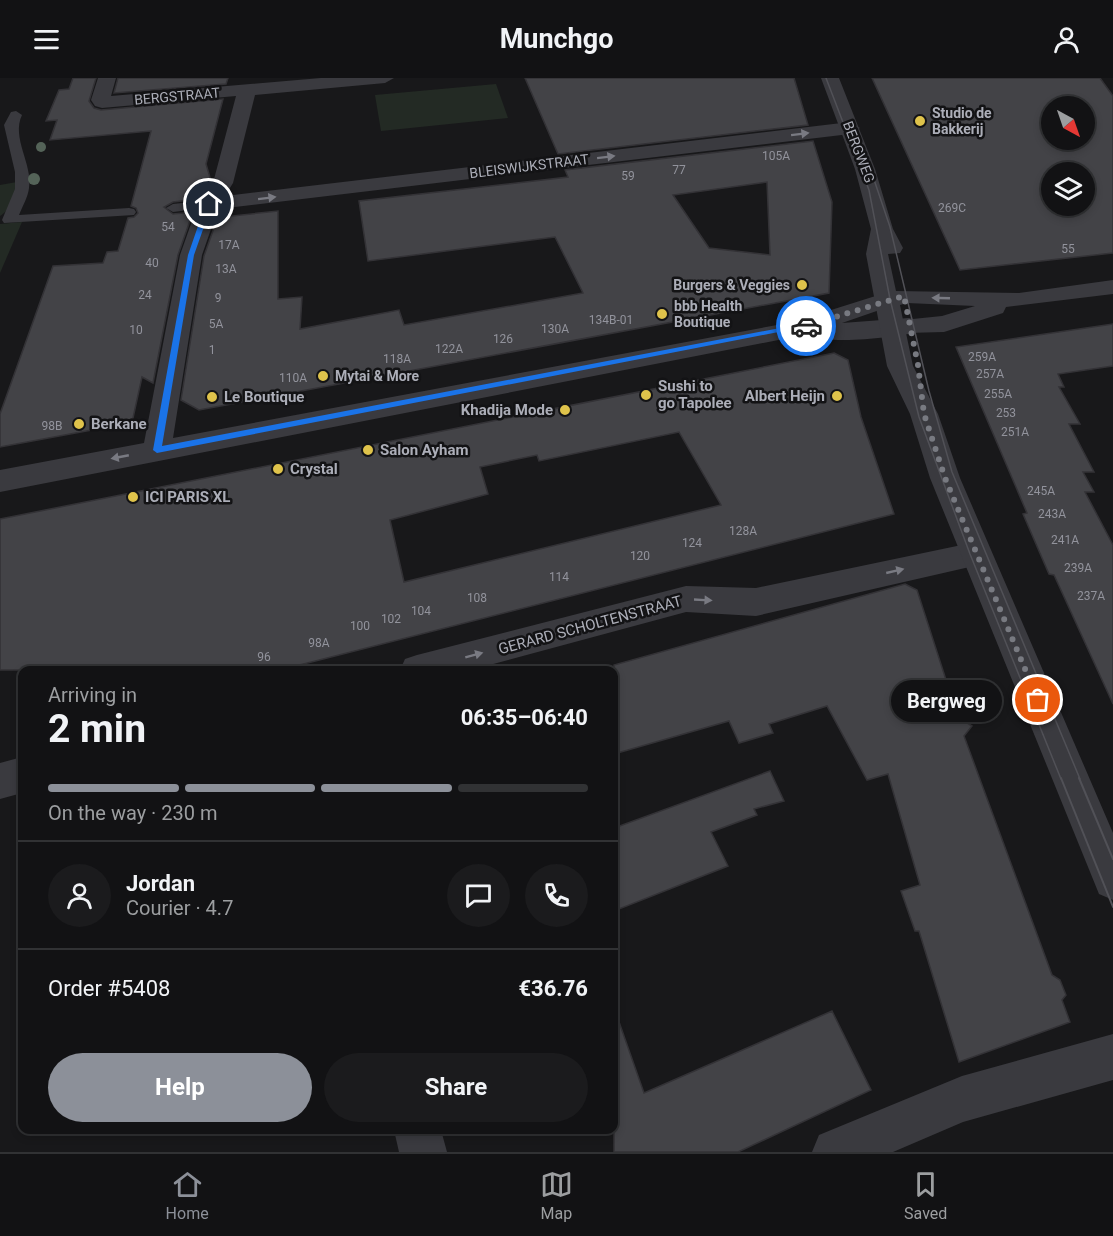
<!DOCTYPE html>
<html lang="en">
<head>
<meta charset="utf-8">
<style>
	body { margin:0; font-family:Roboto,sans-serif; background:#1b1b1d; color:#f1f3f6; height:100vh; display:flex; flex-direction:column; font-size:22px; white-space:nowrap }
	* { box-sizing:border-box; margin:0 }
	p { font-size:20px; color:#9c9ea0 }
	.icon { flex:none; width:33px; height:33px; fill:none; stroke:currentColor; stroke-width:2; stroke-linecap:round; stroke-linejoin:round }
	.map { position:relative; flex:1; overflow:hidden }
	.side { position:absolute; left:18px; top:588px; width:600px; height:468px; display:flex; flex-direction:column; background:#121214; border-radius:12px; box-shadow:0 3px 9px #0003,0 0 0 2px #313234 }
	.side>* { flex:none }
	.needle { width:39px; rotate:140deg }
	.buttons { position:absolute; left:1041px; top:18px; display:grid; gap:12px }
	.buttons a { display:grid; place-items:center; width:54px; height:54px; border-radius:50%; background:#121214; box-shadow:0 3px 9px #0003,0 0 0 2px #313234; font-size:30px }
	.pin { position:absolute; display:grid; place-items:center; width:51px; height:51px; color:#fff; margin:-26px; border:3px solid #fff; border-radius:50%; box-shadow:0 2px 6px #0007 }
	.courier { position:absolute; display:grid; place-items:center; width:60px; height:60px; margin:-30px; border:4px solid #1a73e8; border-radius:50%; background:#fff; color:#222; box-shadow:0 2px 8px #0007 }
	.bubble { position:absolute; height:42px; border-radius:21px; background:#121214; box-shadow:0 3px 9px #0003,0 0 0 2px #313234; font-size:20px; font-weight:700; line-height:42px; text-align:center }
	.headline em { font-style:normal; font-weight:700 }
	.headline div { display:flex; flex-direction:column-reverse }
	.headline { display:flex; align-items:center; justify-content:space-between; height:102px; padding:0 30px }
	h1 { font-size:39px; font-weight:700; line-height:45px }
	.bar { display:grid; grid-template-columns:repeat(4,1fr); gap:9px 6px; align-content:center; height:72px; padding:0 30px }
	.bar i { height:8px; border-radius:4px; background:#313234 }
	.bar .selected { background:#8c9099 }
	.bar p { grid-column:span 4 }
	.line { display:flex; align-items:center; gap:15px; padding:0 30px; border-top:2px solid #313234 }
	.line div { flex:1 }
	.round { display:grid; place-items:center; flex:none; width:63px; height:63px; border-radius:32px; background:#1b1b1d }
	.cta { display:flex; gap:12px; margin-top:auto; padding:12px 30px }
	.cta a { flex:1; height:69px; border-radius:36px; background:#8c9099; color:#fff; font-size:24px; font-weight:700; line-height:69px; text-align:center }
	.cta a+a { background:#1b1b1d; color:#f1f3f6 }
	header { display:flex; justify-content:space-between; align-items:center; height:78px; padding:0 30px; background:#121214; font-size:27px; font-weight:700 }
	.tab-bar { display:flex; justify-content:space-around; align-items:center; height:84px; border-top:2px solid #313234; background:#121214; font-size:16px; color:#9c9ea0 }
	.tab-bar a { display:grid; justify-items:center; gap:3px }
	.tab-bar .selected { color:#8c9099 }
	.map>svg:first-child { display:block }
	.green { fill:#232a24 }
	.building { fill:#434347; stroke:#333236; stroke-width:1.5; fill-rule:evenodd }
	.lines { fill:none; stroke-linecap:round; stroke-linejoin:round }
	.service { fill:#3a3a3f; fill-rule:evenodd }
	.minor { fill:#3a3a3f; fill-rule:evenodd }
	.tertiary { fill:#3a3a3f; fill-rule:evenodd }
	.tram-far1 { stroke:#515157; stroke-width:1.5 }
	.tram { stroke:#515157; stroke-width:2 }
	.tree { fill:#546358 }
	.oneway { fill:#797a82 }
	.route { fill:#1a73e8 }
	.done { stroke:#787a81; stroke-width:6; stroke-dasharray:0 10.8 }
	.poi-dot { fill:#dfc34b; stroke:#131315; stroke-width:2 }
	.labels { text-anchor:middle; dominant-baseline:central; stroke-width:5; stroke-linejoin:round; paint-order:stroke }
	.number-label { font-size:12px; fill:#92939c }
	.far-street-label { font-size:14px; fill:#acaeb8; stroke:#131315 }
	.far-poi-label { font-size:14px; font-weight:bold; fill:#acaeb8; stroke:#131315; text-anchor:start }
	.poi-label { font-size:15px; font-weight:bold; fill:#acaeb8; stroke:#131315; text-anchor:start }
	.street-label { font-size:15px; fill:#acaeb8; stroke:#131315 }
</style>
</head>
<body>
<header><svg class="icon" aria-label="menu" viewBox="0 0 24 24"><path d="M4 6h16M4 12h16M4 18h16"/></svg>Munchgo<svg class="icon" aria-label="person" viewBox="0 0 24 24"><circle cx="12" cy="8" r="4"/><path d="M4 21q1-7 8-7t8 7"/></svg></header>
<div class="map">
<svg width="1113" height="1074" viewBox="0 0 1113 1074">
	<rect width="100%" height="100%" fill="#18181a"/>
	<g class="green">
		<polygon points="496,6 508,40 381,53 375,17"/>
		<path d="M17,104C18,116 10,132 0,138V107Z"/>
		<polygon points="22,144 0,195 0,146"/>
	</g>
	<g class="building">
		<polygon points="73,0 96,0 89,23 94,30 101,32 223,21 206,86 211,103 199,121 173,124 164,129 173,136 193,134 178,177 153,305 142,299 133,340 124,346 0,369 0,336 53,188 103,185 107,174 118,173 128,140 134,139 138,135 136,130 131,128 151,53 50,62 57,42 46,43 59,12 69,11"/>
		<polygon points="118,0 228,0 226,6 114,15"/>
		<polygon points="525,0 794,0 808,47 558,76"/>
		<path d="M872,0H1100L1113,18V175L960,192ZM1052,28H1084V62H1052ZM1052,94H1084V128H1052Z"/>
		<path d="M813,63L832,124L829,215L199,332L181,322L204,178L220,133L223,139L278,133V221L302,219L300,251L399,232L404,247L583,215L555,159L368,183L359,123L568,99L565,92ZM767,104L770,177L709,170L673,117Z"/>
		<polygon points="1113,246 1113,288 1058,296 1064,309 1059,309 1080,346 1069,346 1094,394 1083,394 1094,414 1085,414 1113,467 1113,626 1054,497 1049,496 1023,436 1027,435 956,269"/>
		<path d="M834,275L848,282L861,339L894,436L280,592H0V441ZM679,354L721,427L404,504L390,442L488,416L480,389L537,377L539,383Z"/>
		<polygon points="905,506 917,512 958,639 972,648 964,658 1052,897 1060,902 1066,917 1062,922 1070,944 959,984 919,853 915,853 901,813 920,807 888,696 867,702 827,628 769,646 773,655 739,665 729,643 614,676 614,587"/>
		<polygon points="770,693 784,723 754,731 757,737 711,754 728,788 614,833 614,750"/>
		<polygon points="832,933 871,1012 738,1074 614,1074 614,941 618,941 644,1015"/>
	</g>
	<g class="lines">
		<g class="service">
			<path d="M16,33L22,37C11,60 33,86 29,110C28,119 22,129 19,137L129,130L134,131L136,134L134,137L4,145L2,142L15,111V94L4,47L11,34Z"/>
			<polygon points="209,122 214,123 216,126 214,129 173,134 166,130 173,126"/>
		</g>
		<g class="minor">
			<path d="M98,0H116L111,18L321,0H394L385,5L255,17L233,105L225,118L850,44L860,50L850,56L218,131L202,177L173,360L793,244L885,215L894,217L897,222L894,227L842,245L909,240L918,242L921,248L918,254C896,259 826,268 809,256L0,414V392L144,365L180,177L198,126L213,105L236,18L102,30L95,28L91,22Z"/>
			<polygon points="976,464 987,467 992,476 987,485 756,538 686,534 471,592 400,592 405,581 417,577 686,508 756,510"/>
			<polygon points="22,679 22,715 0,721 0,685"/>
			<polygon points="1113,956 1113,1002 963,1044 893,1074 812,1074 819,1057 962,998"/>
			<polygon points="394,1052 441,1052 447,1074 399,1074"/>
		</g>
		<path class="tertiary" d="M821,0H839L875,91L893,151L903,170L900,175L888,176L896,213L1019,215L1113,202V216L1006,229L1003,235L944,254L906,255L913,288L938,336L960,400L1113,755V822L1099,816L930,400L910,336L887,288L866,176L871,151L855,91ZM907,225L975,228L942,238L903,242L900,227Z"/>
		<g class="tram-far1">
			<polyline points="826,0 869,112 890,221 919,339 970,476 1061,701"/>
			<polyline points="863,69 890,149 929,313 952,394 1080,701"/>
		</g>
		<g class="tram">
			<polyline points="1061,700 1113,829"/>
			<polyline points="1079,700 1113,781"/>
		</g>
	</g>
	<g class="tree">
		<circle cx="41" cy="69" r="5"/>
		<circle cx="34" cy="101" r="6"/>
	</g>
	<defs><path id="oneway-solid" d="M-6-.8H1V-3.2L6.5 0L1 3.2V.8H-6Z" transform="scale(1.5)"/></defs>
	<g class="oneway">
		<use href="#oneway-solid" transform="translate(800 56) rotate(-7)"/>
		<use href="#oneway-solid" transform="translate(606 79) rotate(-7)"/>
		<use href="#oneway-solid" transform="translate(267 120) rotate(-7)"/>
		<use href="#oneway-solid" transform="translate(941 220) rotate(-178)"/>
		<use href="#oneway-solid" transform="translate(120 379) rotate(169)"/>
		<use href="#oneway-solid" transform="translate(895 493) rotate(-13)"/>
		<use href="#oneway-solid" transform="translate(703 522) rotate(3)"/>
		<use href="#oneway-solid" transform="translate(474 577) rotate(-15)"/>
	</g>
	<polygon class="route" points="206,125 212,126 194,177 162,368 806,245 809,248 157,375 153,372 188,177"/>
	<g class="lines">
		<polyline class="done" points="806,248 904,218 918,287 924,336 945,400 1038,622"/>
	</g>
	<g class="poi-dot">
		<circle cx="920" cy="43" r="6"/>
		<circle cx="802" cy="207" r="6"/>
		<circle cx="662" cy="236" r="6"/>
		<circle cx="323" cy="298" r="6"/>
		<circle cx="646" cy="317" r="6"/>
		<circle cx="837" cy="318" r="6"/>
		<circle cx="212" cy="319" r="6"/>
		<circle cx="565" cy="332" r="6"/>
		<circle cx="79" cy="346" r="6"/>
		<circle cx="368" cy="372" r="6"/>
		<circle cx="278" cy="391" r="6"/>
		<circle cx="133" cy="419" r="6"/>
	</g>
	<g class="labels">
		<g class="number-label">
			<text x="776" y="78">105A</text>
			<text x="679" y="92">77</text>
			<text x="628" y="98">59</text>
			<text x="952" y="130">269C</text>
			<text x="168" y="149">54</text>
			<text x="229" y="167">17A</text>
			<text x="1068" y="171">55</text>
			<text x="152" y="185">40</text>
			<text x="226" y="191">13A</text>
			<text x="145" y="217">24</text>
			<text x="218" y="220">9</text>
			<text x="611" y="242">134B-01</text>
			<text x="216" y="246">5A</text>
			<text x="555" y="251">130A</text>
			<text x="136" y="252">10</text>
			<text x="503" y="261">126</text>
			<text x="449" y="271">122A</text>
			<text x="212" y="272">1</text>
			<text x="982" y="279">259A</text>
			<text x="397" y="281">118A</text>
			<text x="990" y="296">257A</text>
			<text x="293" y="300">110A</text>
			<text x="998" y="316">255A</text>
			<text x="1006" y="335">253</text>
			<text x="52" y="348">98B</text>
			<text x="1015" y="354">251A</text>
			<text x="1041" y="413">245A</text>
			<text x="1052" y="436">243A</text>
			<text x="743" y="453">128A</text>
			<text x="1065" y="462">241A</text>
			<text x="692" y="465">124</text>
			<text x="640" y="478">120</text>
			<text x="1078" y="490">239A</text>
			<text x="559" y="499">114</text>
			<text x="1091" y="518">237A</text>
			<text x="477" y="520">108</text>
			<text x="421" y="533">104</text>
			<text x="391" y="541">102</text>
			<text x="360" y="548">100</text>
			<text x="319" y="565">98A</text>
			<text x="264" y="579">96</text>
		</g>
		<g class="far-street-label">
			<text transform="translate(177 18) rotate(-5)">BERGSTRAAT</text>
			<text transform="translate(859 74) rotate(69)">BERGWEG</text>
			<text transform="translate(529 88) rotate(-7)">BLEISWIJKSTRAAT</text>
		</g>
		<g class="far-poi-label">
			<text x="932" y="35">Studio de<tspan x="932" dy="16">Bakkerij</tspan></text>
			<text x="790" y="207" text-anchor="end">Burgers &amp; Veggies</text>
			<text x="674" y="228">bbb Health<tspan x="674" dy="16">Boutique</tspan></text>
			<text x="335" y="298">Mytai &amp; More</text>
		</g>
		<g class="poi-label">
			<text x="658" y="308">Sushi to<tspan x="658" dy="17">go Tapolee</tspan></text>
			<text x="825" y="318" text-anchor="end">Albert Heijn</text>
			<text x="224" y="319">Le Boutique</text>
			<text x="553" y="332" text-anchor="end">Khadija Mode</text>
			<text x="91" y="346">Berkane</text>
			<text x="380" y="372">Salon Ayham</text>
			<text x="290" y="391">Crystal</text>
			<text x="145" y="419">ICI PARIS XL</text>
		</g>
		<g class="street-label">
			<text transform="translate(590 547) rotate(-15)">GERARD SCHOLTENSTRAAT</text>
		</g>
	</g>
</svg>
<div class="buttons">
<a><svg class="needle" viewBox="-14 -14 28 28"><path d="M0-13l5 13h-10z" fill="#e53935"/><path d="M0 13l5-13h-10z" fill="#9c9ea0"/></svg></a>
<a><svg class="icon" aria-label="layers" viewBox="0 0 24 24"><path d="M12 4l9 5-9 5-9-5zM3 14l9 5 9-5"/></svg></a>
</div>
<div class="pin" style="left:1038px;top:622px;background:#ea580c"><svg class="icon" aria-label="bag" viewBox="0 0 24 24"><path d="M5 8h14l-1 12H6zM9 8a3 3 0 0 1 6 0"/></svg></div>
<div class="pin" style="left:209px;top:126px;background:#1f2937"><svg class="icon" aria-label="home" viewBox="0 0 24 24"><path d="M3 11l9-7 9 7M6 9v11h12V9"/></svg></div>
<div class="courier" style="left:806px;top:248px"><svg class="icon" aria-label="car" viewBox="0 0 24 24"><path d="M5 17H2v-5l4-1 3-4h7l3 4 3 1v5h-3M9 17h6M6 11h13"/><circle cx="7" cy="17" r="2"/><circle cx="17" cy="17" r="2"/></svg></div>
<div class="bubble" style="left:891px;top:602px;width:111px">Bergweg</div>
<section class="side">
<div class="headline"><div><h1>2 min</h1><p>Arriving in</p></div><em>06:35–06:40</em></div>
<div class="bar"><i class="selected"></i><i class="selected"></i><i class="selected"></i><i></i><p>On the way · 230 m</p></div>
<div class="line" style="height:108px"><a class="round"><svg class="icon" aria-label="person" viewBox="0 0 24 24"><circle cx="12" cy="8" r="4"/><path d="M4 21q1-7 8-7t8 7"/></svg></a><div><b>Jordan</b><p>Courier · 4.7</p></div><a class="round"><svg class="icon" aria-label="chat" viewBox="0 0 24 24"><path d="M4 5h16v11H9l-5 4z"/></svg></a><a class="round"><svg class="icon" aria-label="phone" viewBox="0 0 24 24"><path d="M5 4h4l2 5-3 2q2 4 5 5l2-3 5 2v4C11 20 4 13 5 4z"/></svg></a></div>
<div class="line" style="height:78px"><div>Order #5408</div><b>€36.76</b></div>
<div class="cta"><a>Help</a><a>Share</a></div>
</section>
</div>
<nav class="tab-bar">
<a class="selected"><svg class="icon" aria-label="home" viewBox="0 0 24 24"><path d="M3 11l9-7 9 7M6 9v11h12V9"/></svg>Home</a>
<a><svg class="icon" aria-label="map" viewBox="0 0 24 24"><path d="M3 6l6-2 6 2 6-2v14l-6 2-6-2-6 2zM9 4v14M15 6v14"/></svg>Map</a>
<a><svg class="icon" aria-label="saved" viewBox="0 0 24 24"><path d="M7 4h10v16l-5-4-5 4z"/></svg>Saved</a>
</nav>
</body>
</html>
